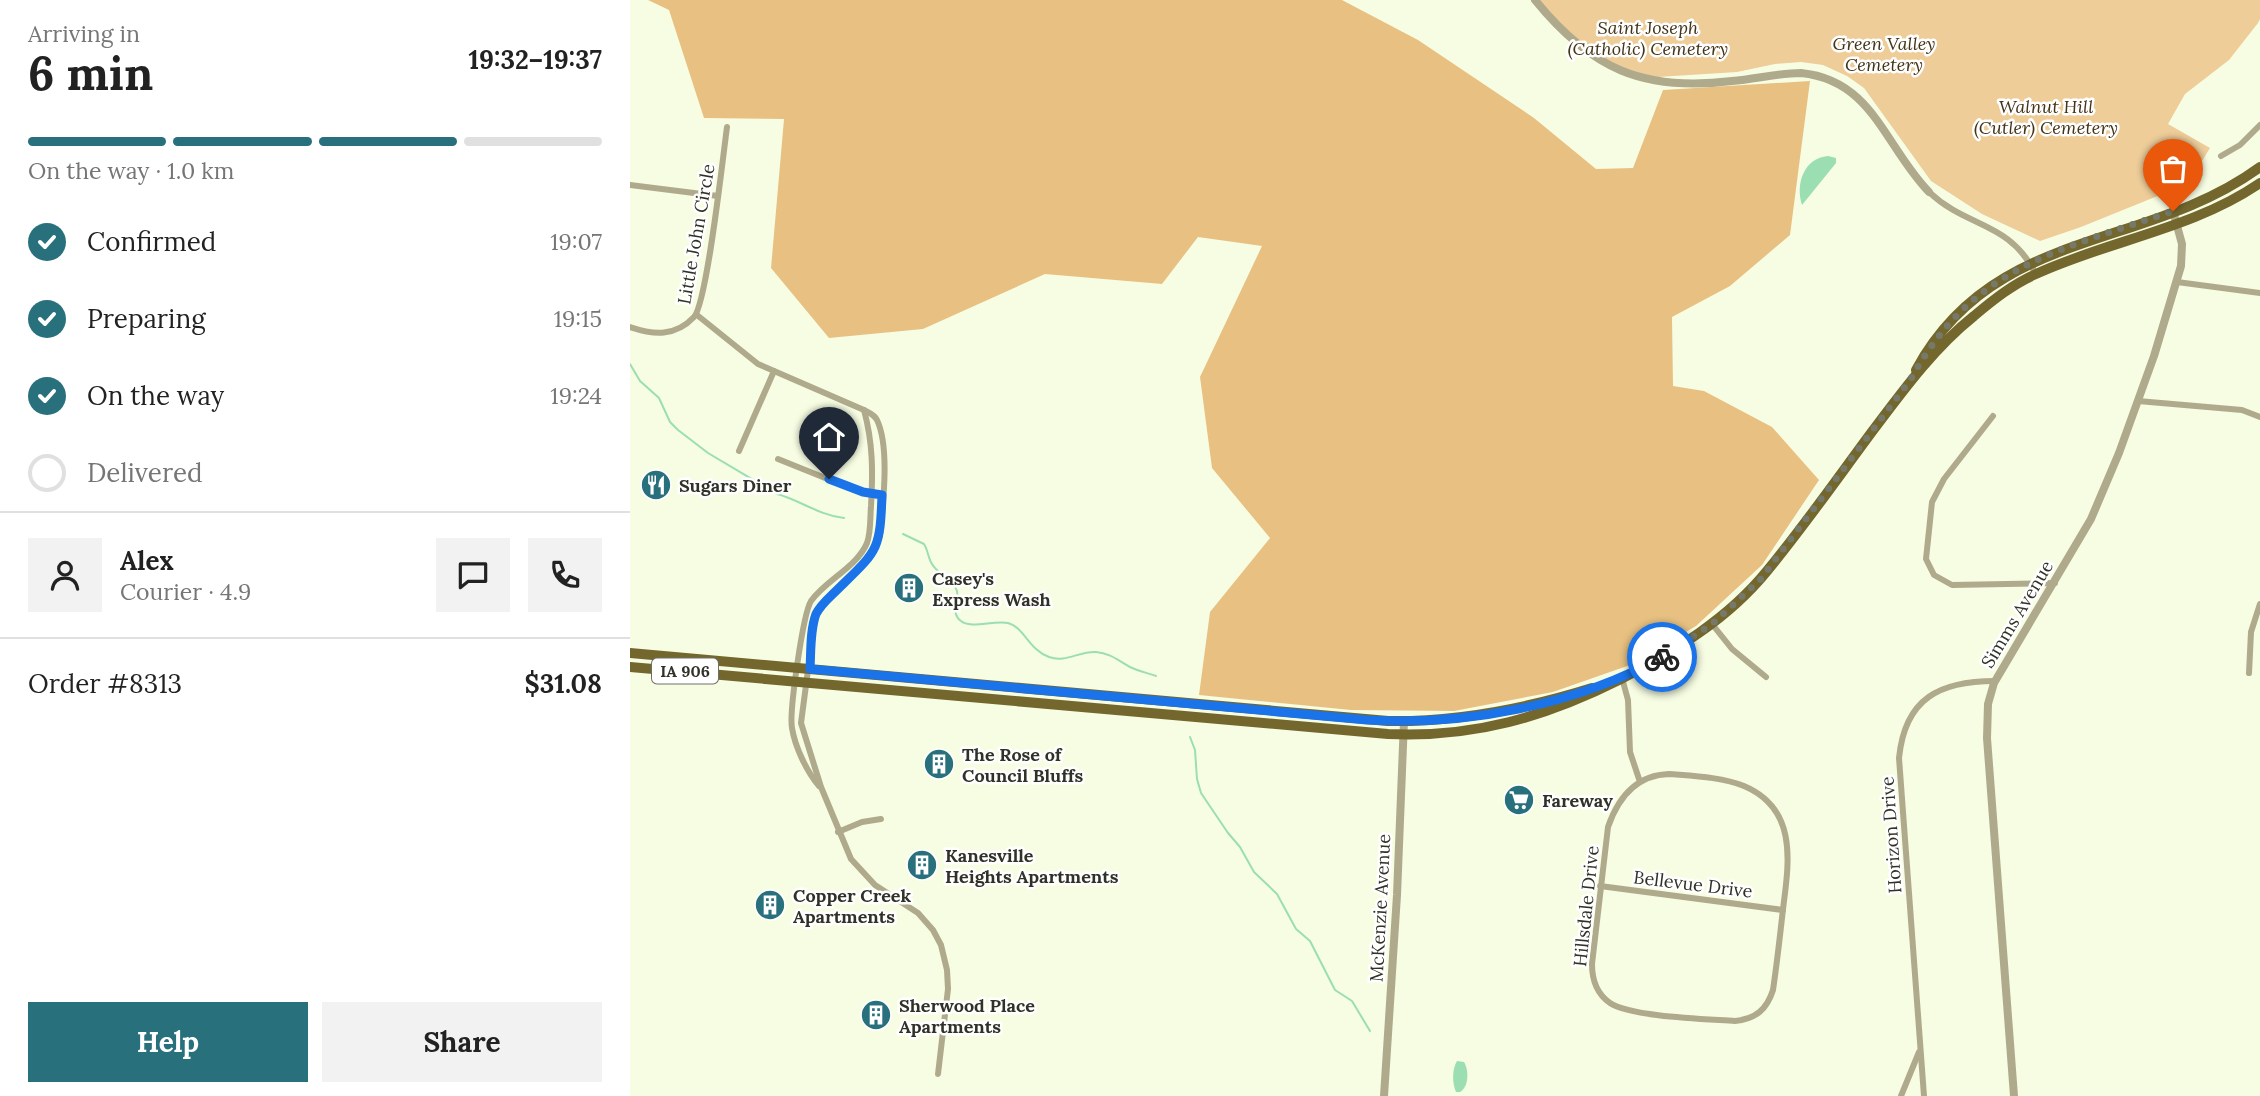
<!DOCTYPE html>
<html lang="en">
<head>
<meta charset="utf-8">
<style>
	body { margin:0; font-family:Lora,serif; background:#f2f2f2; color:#222; height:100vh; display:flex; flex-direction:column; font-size:26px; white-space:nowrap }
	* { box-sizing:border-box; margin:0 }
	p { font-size:23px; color:#767676 }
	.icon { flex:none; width:38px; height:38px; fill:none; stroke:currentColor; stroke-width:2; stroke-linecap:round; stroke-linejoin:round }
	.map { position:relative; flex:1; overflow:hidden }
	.drawer { display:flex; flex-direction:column; background:#fff; width:630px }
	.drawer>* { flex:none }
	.pin { position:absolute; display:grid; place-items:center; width:60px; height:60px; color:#fff; margin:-72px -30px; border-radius:50% 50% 50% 0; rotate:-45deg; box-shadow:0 0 7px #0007 }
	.pin .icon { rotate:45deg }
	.courier { position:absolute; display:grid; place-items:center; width:70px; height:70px; margin:-35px; border:5px solid #1a73e8; border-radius:50%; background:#fff; color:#222; box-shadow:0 2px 9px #0007 }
	.head em { font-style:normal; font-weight:700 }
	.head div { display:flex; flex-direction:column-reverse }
	.head { display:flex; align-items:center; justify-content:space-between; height:119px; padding:0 28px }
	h1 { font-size:46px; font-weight:700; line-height:52px }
	.bar { display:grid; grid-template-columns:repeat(4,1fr); gap:10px 7px; align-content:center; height:84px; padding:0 28px }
	.bar i { height:9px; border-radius:5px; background:#e0e0e0 }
	.bar .active { background:#29707d }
	.bar p { grid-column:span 4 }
	.line { display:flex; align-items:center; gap:18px; padding:0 28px; border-top:2px solid #e0e0e0 }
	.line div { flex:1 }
	.round { display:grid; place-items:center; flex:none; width:74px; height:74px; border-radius:0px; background:#f2f2f2 }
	ol { padding:0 28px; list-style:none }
	li { display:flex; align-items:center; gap:21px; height:77px }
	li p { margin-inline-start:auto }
	li .icon { padding:7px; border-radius:50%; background:#29707d; color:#fff; stroke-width:4 }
	li:last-child { color:#767676 }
	li i { width:38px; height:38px; border:4px solid #e0e0e0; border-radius:50% }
	.button { display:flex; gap:14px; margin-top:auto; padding:14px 28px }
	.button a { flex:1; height:80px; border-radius:0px; background:#29707d; color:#fff; font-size:28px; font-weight:700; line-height:80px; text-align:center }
	.button a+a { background:#f2f2f2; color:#222 }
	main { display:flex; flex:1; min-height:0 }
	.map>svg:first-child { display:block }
	.green { fill:#eecd99 }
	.forest { fill:#e8c182 }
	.water { fill:#9bdeb2 }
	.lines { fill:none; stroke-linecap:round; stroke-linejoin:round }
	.stream { stroke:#9bdeb2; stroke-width:2 }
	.minor { stroke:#b0aa8c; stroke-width:6 }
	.tertiary { stroke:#b0aa8c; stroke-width:8 }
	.primary { stroke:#73672e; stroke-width:10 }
	.done { stroke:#767969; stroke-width:7; stroke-dasharray:0 12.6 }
	.route { stroke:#1a73e8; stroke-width:9 }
	.labels { text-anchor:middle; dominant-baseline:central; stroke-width:5; stroke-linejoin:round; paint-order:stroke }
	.shield { fill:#fff; stroke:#6e7068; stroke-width:2 }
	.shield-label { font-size:16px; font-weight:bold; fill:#303228 }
	.park-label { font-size:18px; font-style:italic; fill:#443317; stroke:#fff }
	.street-label { font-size:18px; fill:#303228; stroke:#fff }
	.poi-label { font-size:18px; font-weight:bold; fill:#303228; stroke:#fff; text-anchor:start }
</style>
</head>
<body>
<main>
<section class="drawer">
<div class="head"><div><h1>6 min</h1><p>Arriving in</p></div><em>19:32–19:37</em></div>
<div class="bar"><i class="active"></i><i class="active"></i><i class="active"></i><i></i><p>On the way · 1.0 km</p></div>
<ol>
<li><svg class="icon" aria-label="check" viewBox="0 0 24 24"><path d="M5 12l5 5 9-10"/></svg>Confirmed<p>19:07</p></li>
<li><svg class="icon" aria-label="check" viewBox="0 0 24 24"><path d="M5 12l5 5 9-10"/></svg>Preparing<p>19:15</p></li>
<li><svg class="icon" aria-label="check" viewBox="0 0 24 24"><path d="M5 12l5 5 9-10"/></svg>On the way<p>19:24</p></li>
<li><i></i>Delivered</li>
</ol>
<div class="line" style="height:126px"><a class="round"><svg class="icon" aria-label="person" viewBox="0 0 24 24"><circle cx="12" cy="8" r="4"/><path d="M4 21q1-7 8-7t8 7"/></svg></a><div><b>Alex</b><p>Courier · 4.9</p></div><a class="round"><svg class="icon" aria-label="chat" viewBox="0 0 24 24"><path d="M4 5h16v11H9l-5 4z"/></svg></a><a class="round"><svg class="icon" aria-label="phone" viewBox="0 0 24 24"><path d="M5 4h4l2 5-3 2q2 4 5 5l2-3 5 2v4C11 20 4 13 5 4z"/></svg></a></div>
<div class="line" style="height:91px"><div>Order #8313</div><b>$31.08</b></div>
<div class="button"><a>Help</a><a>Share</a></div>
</section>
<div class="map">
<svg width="1630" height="1096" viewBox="0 0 1630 1096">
	<rect width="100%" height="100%" fill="#f7fde3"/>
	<polygon class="green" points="905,0 1630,0 1630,19 1628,23 1599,60 1555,94 1538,124 1580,148 1569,166 1573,175 1567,180 1451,227 1410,241 1352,214 1301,181 1234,88 1217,76 1193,65 1171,62 1145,64 1107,72 1012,78 943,42"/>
	<polygon class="forest" points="18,0 712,0 788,40 904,118 966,169 1003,168 1033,90 1180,81 1160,235 1100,286 1042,317 1043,386 1074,391 1142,427 1189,480 1132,565 1066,626 1000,665 923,692 824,711 721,710 569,695 580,612 640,538 582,468 570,377 632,246 568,237 532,284 415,274 293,329 199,338 141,268 154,119 74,118 39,10"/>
	<g class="water">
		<path d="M1198,156L1206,158V163L1172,205C1165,184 1174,158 1198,156Z"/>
		<path d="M827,1061L834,1062C839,1070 839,1087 830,1092H826C822,1083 822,1069 827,1061Z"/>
	</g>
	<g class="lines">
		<g class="stream">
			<path d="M0,364L10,381L29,398L40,422L48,430L78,453L147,494C170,500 188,515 214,518"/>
			<path d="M273,534L294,544C298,550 298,558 302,564C308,575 323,578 327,591C329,602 320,613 331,621C340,629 364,620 378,623C394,627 399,650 419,657C436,663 449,651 466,652C480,653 489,661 500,667C508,671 518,673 526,676"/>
			<polyline points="560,737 565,750 567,779 571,793 598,833 610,847 624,872 647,894 666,929 680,941 705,990 722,1001 740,1031"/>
		</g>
		<g class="minor">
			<polyline points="1591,156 1610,145 1630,125"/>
			<polyline points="0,185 88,196"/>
			<path d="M1299,192C1338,229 1378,220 1406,274"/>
			<polyline points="1547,282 1630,293"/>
			<path d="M67,315L128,364L234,410C239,413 244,414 247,420C260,447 253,505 250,535L246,547L236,562L197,600L185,617L171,723L191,787L221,859L245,885L288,913L303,930L311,945L317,970L318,989L308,1074"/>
			<path d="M0,327C24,335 45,337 64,317C77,303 93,156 97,127"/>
			<polyline points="1508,401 1612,410 1630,417"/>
			<polyline points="1363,416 1314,479 1302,502 1296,559 1304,575 1322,585 1425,583"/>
			<polyline points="109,451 144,371"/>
			<polyline points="148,459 225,490 252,495"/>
			<polyline points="1082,624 1102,649 1136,677"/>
			<polyline points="1619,673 1621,632 1630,604"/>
			<polyline points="992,678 998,700 1000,752 1010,782"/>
			<path d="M1039,774C1063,776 1092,777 1114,786C1168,809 1159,862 1153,909C1150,936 1147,963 1143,990C1137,1009 1126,1019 1105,1021C1077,1019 1001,1017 980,1003C967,994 962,979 962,964L978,827C988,798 1006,775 1039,774Z"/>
			<path d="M189,786C177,772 165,747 162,728C159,712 173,614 181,601C196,580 227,567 237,543C241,532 240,518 241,506C243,472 243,443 234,410"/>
			<polyline points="208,832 232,822 251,819"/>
			<polyline points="970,886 1153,910"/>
			<polyline points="1271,1096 1289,1052"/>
			<path d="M1294,1096L1269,758C1275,698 1310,681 1365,681"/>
		</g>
		<g class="tertiary">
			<path d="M905,0C961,69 1013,92 1102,81C1126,79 1148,73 1171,73C1243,80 1255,147 1299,192"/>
			<polyline points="754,1096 767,895 774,721"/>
			<polyline points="1384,1096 1357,738 1358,704 1364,683 1461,519 1489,453 1524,356 1551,266 1552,244 1543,211"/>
		</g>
		<g class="primary">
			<path d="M1286,370C1363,227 1516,251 1630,167"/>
			<path d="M0,653L758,721C828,722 895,709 962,688"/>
			<path d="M0,667L758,734C844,738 915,717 991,679C1045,651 1098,619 1137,571C1175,525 1209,476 1244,429C1274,389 1305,347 1344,316C1363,300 1383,284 1406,274C1480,240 1563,229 1630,183"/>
		</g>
	</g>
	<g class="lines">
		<path class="done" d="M1032,657L1082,624L1130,580L1281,379C1342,266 1430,250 1543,211"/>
		<path class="route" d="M199,479L233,492L252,495C250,551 248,550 208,589C200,597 191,604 186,614C180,630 181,652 180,669L737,720C836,726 946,705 1032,657"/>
	</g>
	<defs>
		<g id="restaurant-disc" transform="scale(1.575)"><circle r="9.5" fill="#29707d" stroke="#fff"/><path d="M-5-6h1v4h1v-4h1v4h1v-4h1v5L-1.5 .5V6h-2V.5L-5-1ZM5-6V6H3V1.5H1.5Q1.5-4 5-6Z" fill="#fff"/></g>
		<g id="building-disc" transform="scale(1.575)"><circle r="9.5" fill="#29707d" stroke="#fff"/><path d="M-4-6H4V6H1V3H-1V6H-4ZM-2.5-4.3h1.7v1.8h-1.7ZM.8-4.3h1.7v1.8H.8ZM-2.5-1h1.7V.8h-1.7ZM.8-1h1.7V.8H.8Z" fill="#fff"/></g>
		<g id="supermarket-disc" transform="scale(1.575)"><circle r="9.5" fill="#29707d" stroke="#fff"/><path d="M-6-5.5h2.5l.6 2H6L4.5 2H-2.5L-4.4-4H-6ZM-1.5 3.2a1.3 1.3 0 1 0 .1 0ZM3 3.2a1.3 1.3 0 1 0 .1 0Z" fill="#fff"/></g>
	</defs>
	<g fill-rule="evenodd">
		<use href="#restaurant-disc" x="26" y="485"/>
		<use href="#building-disc" x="279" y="588"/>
		<use href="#building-disc" x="309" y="764"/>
		<use href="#supermarket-disc" x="889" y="800"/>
		<use href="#building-disc" x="292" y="865"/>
		<use href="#building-disc" x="140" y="905"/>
		<use href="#building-disc" x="246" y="1015"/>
	</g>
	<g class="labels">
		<rect class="shield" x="22" y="658.5" width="66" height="25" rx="5"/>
		<g class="shield-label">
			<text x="55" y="671">IA 906</text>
		</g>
		<g class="park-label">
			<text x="1018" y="27">Saint Joseph<tspan x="1018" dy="21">(Catholic) Cemetery</tspan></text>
			<text x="1254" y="43">Green Valley<tspan x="1254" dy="21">Cemetery</tspan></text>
			<text x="1416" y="106">Walnut Hill<tspan x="1416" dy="21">(Cutler) Cemetery</tspan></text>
		</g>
		<g class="street-label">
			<text transform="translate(66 234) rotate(-80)">Little John Circle</text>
			<text transform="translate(1387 614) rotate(-59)">Simms Avenue</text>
			<text transform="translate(1261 835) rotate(-94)">Horizon Drive</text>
			<text transform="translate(1063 884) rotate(7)">Bellevue Drive</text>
			<text transform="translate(956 906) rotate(-84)">Hillsdale Drive</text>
			<text transform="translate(750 908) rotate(-87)">McKenzie Avenue</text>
		</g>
		<g class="poi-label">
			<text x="49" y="485">Sugars Diner</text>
			<text x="302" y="578">Casey's<tspan x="302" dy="21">Express Wash</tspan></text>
			<text x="332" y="754">The Rose of<tspan x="332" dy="21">Council Bluffs</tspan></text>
			<text x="912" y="800">Fareway</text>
			<text x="315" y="855">Kanesville<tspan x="315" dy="21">Heights Apartments</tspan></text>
			<text x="163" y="895">Copper Creek<tspan x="163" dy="21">Apartments</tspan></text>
			<text x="269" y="1005">Sherwood Place<tspan x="269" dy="21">Apartments</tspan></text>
		</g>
	</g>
</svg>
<div class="pin" style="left:1543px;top:211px;background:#ea580c"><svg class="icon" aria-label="bag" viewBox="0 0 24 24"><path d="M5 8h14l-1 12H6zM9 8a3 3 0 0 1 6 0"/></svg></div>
<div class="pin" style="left:199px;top:479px;background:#1f2937"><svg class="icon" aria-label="home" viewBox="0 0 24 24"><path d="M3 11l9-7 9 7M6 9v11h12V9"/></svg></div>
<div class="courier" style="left:1032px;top:657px"><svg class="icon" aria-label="bike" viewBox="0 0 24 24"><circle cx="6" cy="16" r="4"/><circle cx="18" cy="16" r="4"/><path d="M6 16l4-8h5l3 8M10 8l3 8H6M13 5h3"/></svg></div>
</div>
</main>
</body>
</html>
